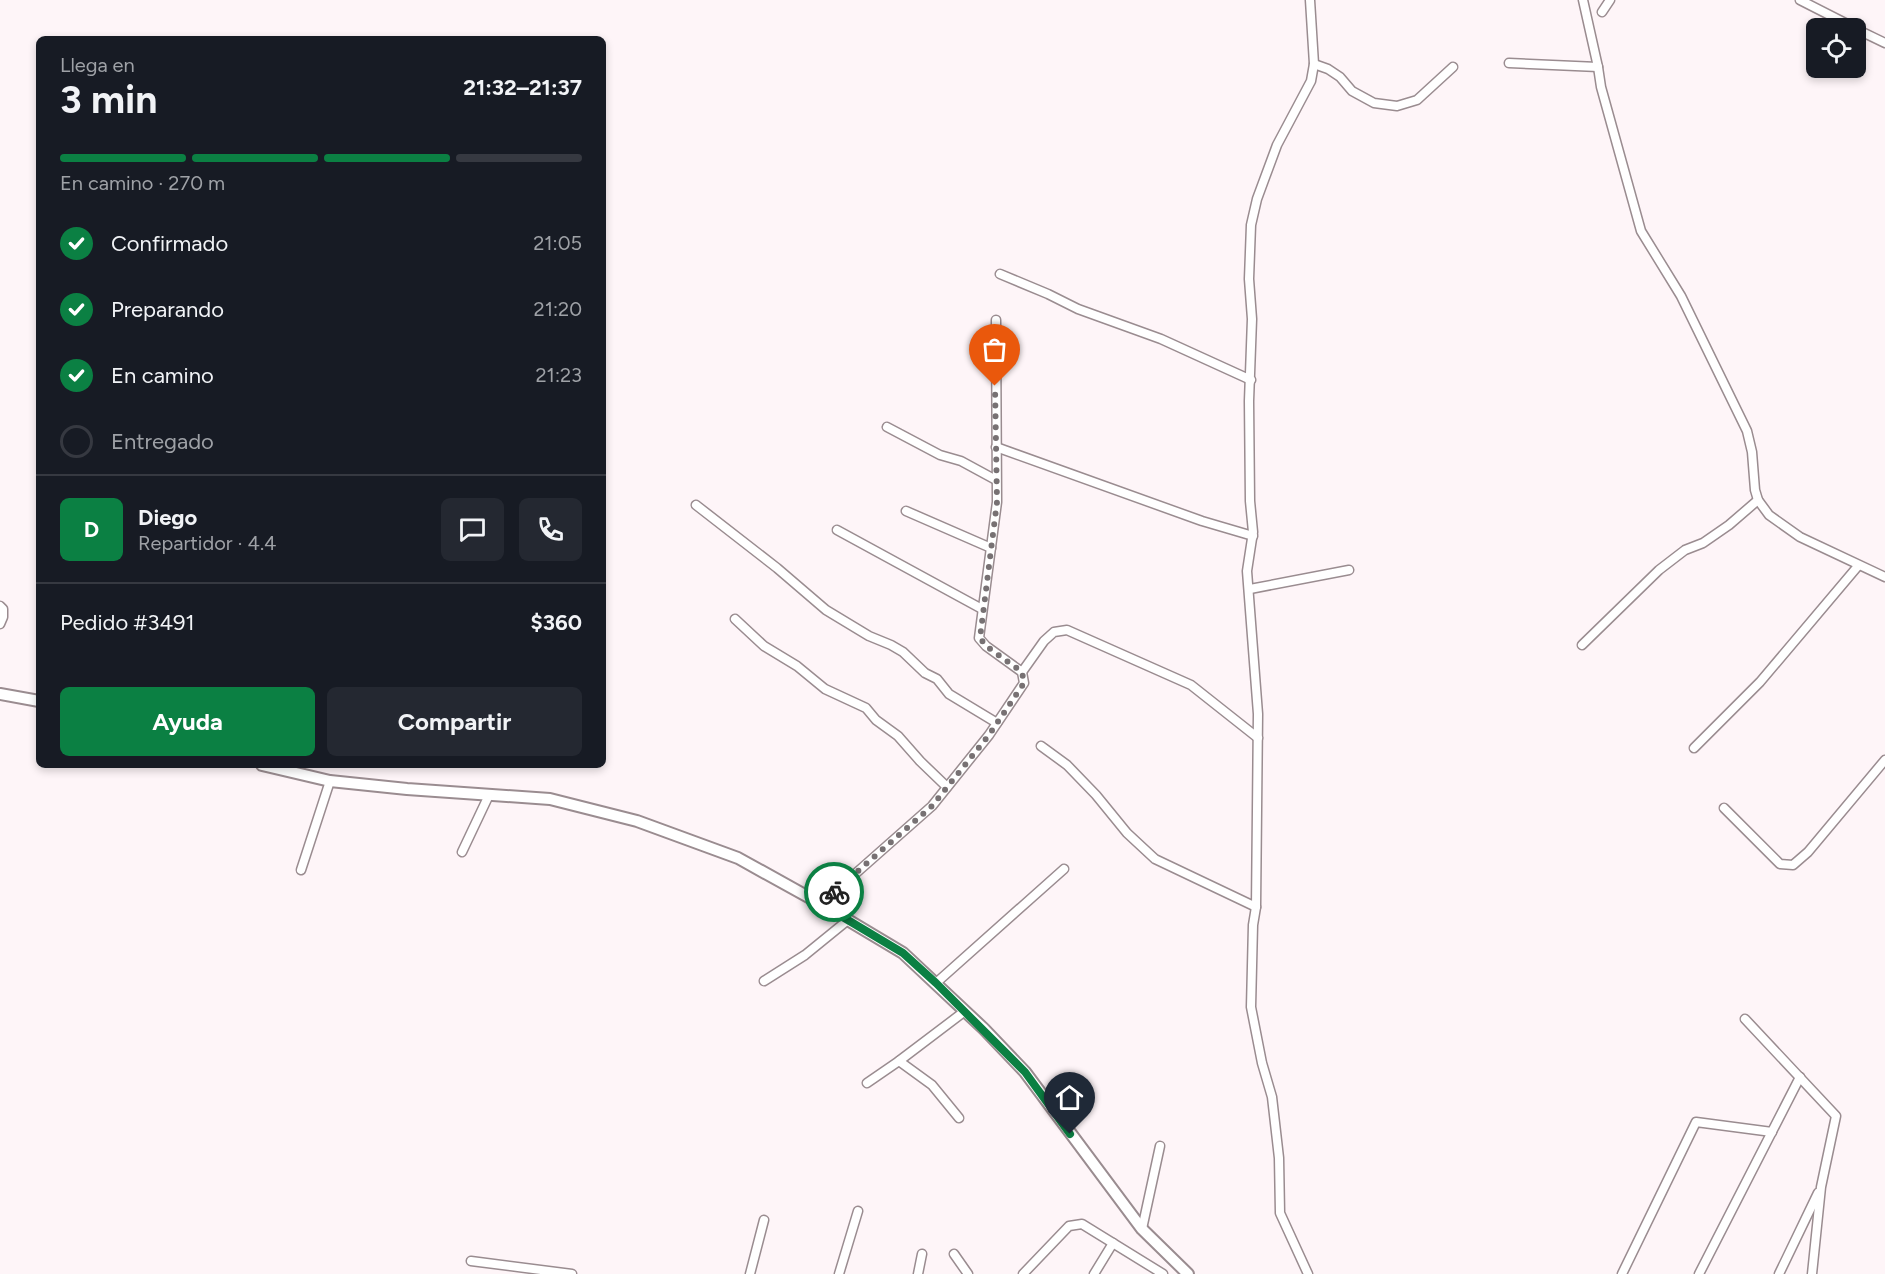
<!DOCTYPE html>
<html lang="es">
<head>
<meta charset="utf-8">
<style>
	body { margin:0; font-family:Figtree,sans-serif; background:#242831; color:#f1f3f6; height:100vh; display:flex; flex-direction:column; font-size:22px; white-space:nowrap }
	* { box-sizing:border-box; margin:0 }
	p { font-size:20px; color:#9ea1a6 }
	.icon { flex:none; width:33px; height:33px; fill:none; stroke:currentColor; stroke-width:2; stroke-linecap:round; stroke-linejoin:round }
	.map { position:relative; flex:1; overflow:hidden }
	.panel { position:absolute; left:36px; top:36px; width:570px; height:732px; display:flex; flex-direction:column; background:#171b24; border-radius:9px; box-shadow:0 3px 9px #0003 }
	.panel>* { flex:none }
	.tools { position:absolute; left:1806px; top:18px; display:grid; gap:12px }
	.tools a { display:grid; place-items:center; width:60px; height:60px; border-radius:9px; background:#171b24; box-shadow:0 3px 9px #0003; font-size:30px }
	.pin { position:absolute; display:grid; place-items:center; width:51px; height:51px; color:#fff; margin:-62px -26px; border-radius:50% 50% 50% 0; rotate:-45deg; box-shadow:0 0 6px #0007 }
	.pin .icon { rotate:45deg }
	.courier { position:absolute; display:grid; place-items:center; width:60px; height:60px; margin:-30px; border:4px solid #0b8043; border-radius:50%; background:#fff; color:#222; box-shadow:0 2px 8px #0007 }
	.overview em { font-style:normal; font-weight:700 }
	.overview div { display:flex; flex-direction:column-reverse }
	.overview { display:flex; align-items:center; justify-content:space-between; height:102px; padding:0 24px }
	h1 { font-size:39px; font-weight:700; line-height:45px }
	.bar { display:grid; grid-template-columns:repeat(4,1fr); gap:9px 6px; align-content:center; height:72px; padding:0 24px }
	.bar i { height:8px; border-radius:4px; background:#363941 }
	.bar .active { background:#0b8043 }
	.bar p { grid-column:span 4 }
	.line { display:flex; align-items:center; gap:15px; padding:0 24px; border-top:2px solid #363941 }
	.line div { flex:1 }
	.round { display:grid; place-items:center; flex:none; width:63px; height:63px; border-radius:9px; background:#242831 }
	ol { padding:0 24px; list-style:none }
	li { display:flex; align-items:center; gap:18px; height:66px }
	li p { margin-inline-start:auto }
	li .icon { padding:6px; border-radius:50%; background:#0b8043; color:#fff; stroke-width:4 }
	li:last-child { color:#9ea1a6 }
	li i { width:33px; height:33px; border:3px solid #363941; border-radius:50% }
	.cta { display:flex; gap:12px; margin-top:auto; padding:12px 24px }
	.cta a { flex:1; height:69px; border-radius:9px; background:#0b8043; color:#fff; font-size:24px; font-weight:700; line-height:69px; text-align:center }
	.cta a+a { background:#242831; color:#f1f3f6 }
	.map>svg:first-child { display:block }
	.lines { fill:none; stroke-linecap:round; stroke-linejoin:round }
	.minor-casing { stroke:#9a8c90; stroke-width:11 }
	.tertiary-casing { stroke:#9a8c90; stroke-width:14 }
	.minor { stroke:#fff; stroke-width:8 }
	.tertiary { stroke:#fff; stroke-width:10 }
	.done { stroke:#777173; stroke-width:6; stroke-dasharray:0 10.8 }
	.route { stroke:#0b8043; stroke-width:8 }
</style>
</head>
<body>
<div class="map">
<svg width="1885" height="1274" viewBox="0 0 1885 1274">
	<rect width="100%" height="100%" fill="#fef5f8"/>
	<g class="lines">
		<g class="minor-casing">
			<g id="minor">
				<polyline points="1583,0 1598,67 1601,87 1641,231 1681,296 1747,431 1752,452 1755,490 1758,500 1769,515 1800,537 1885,577"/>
				<polyline points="1800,0 1855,28"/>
				<polyline points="1602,12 1610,0"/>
				<polyline points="1856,29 1885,43"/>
				<polyline points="1509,63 1598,67"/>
				<polyline points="1314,64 1328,69 1340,77 1352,91 1374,103 1397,106 1417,100 1453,67"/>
				<polyline points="1000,274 1048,294 1078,309 1161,339 1251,380"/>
				<polyline points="887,427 940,455 961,461 996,480"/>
				<polyline points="996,447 1202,521 1253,536"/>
				<polyline points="696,505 777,568 826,610 869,636 891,645 903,652 925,673 937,679 949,694 997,723"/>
				<polyline points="906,511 991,548"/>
				<polyline points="837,530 982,609"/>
				<polyline points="1250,589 1349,570"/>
				<polyline points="0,606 3,609 3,617 0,624"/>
				<polyline points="735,619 764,646 797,666 825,689 866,708 876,720 898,736 920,761 947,787"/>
				<polyline points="1582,645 1659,570 1685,550 1703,543 1729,525 1758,500"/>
				<polyline points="1022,672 1044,641 1054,632 1067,630 1191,685 1258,738"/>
				<polyline points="1041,746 1067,765 1096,795 1127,833 1155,859 1256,907"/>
				<polyline points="1694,748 1760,682 1858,566"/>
				<polyline points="1724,808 1780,864 1793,865 1808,852 1885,760"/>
				<polyline points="462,852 489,795"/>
				<polyline points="301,870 330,781"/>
				<polyline points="821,904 932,806 989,735 1024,683 1022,672 986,646 979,638 997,502 996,320"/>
				<polyline points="764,981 805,955 848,920"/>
				<polyline points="936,983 1064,869"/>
				<polyline points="1745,1019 1836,1116 1821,1187 1812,1274"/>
				<polyline points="899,1061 932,1085 959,1118"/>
				<polyline points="867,1083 899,1061 965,1011"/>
				<polyline points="1142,1229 1160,1146"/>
				<polyline points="954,1254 968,1274"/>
				<polyline points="471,1261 572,1274"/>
				<polyline points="750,1274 764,1220"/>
				<polyline points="839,1274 858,1211"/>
				<polyline points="918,1274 922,1254"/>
				<polyline points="1023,1274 1069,1226 1082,1224 1163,1274"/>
				<polyline points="1094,1274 1113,1243"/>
				<polyline points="1308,1274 1280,1213 1279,1158 1272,1097 1262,1063 1251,1007 1253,925 1256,907 1258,714 1247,571 1253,532 1250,501 1249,401 1252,319 1249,279 1251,225 1257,199 1277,145 1311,81 1314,64 1310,0"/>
				<polyline points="1622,1274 1696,1122 1772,1132"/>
				<polyline points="1699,1274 1800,1077"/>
				<polyline points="1779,1274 1818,1193"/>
			</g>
		</g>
		<g class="tertiary-casing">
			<g id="tertiary">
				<polyline points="0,694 39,701"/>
				<polyline points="262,765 330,781 407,789 550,799 637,821 738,858 821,904 903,953 984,1029 1025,1072 1142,1229 1188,1274"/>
			</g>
		</g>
		<use href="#minor" class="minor"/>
		<use href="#tertiary" class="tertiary"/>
	</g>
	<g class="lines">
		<polyline class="done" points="834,892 932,806 989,735 1024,683 1022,672 986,646 980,638 997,502 995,386"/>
		<polyline class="route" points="834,892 821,904 903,953 936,983 1025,1072 1070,1134"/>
	</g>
</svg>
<div class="tools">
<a><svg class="icon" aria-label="locate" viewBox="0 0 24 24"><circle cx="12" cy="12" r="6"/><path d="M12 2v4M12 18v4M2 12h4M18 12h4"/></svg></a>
</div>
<div class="pin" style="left:995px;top:386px;background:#ea580c"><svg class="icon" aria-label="bag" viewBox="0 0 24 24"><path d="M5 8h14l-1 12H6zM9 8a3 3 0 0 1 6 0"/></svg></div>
<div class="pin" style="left:1070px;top:1134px;background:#1f2937"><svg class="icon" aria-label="home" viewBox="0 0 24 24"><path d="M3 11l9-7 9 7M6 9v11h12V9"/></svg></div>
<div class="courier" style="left:834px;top:892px"><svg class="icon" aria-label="bike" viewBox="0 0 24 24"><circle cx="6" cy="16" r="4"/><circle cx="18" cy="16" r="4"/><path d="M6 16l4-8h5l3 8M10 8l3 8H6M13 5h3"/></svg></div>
<section class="panel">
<div class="overview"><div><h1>3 min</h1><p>Llega en</p></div><em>21:32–21:37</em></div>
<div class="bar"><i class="active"></i><i class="active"></i><i class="active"></i><i></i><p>En camino · 270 m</p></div>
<ol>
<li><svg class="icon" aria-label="check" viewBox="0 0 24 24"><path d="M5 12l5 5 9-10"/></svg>Confirmado<p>21:05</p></li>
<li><svg class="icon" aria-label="check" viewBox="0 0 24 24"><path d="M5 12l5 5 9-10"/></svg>Preparando<p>21:20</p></li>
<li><svg class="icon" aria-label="check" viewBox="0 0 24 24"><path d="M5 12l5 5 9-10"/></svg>En camino<p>21:23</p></li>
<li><i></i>Entregado</li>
</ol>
<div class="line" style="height:108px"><b class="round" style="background:#0b8043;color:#fff">D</b><div><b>Diego</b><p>Repartidor · 4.4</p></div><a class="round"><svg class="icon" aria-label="chat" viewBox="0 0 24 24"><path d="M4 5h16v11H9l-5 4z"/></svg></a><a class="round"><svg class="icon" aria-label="phone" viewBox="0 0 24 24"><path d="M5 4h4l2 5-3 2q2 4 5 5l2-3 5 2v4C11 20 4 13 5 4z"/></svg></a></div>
<div class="line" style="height:78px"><div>Pedido #3491</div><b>$360</b></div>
<div class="cta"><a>Ayuda</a><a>Compartir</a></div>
</section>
</div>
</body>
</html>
